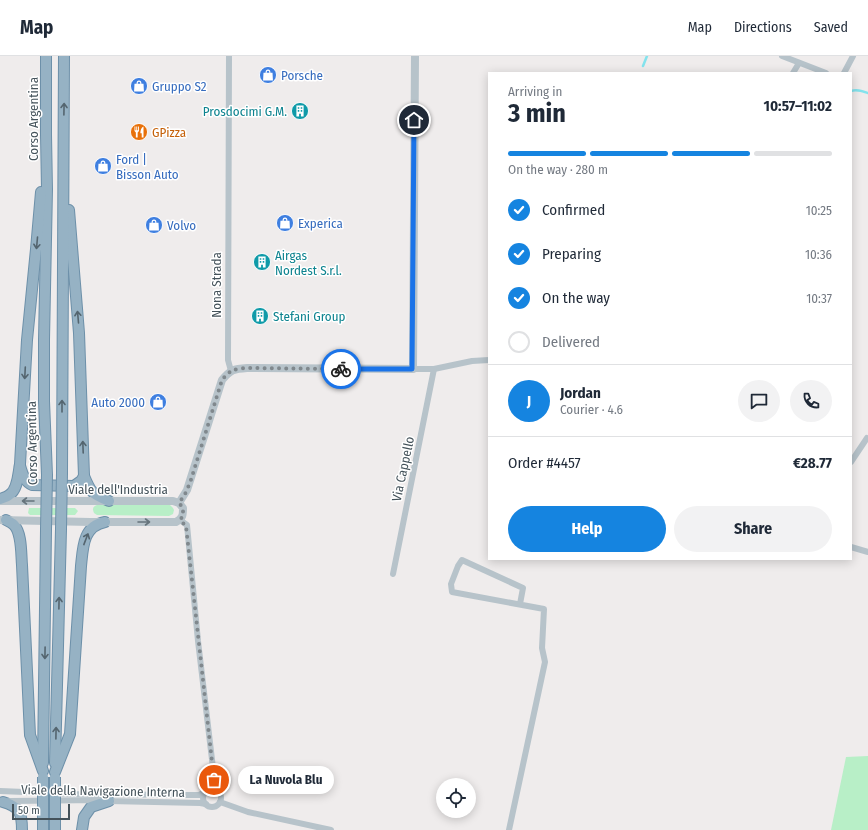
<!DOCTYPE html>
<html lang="en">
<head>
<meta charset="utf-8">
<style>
	body { margin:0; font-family:"Fira Sans Condensed",sans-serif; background:#f2f2f3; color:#1f2937; height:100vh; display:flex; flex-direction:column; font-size:15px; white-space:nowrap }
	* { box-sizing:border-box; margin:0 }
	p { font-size:13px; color:#747a83 }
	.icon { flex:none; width:22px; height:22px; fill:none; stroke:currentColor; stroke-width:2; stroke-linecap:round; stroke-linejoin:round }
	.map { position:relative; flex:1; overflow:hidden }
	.panel { position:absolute; left:488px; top:16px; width:364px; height:488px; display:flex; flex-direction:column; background:#fff; border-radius:0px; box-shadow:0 2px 10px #0003 }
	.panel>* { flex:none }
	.controls { position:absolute; left:436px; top:722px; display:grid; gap:8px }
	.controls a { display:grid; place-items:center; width:40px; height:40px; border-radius:50%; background:#fff; box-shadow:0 2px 10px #0003; font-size:20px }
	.scale { position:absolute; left:12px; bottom:10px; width:58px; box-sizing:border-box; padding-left:4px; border:2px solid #44525a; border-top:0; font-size:11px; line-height:14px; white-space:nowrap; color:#44525a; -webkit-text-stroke:3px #fff; paint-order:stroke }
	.pin { position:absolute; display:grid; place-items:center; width:34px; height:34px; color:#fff; margin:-17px; border:2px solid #fff; border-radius:50%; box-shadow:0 1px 4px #0007 }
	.courier { position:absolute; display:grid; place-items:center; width:40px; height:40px; margin:-20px; border:3px solid #1a73e8; border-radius:50%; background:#fff; color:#222; box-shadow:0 1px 5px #0007 }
	.bubble { position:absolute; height:28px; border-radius:14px; background:#fff; box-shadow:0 2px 10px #0003; font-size:13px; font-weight:700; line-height:28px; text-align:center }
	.head em { font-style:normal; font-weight:700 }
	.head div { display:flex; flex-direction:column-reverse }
	.head { display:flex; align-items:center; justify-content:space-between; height:68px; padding:0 20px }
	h1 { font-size:26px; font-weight:700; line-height:30px }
	.bar { display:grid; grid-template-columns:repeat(4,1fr); gap:6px 4px; align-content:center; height:48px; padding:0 20px }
	.bar i { height:5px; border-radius:3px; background:#e0e1e3 }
	.bar .current { background:#1584e0 }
	.bar p { grid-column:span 4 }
	.line { display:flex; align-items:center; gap:10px; padding:0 20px; border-top:1px solid #e0e1e3 }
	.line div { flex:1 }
	.round { display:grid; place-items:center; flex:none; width:42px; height:42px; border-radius:21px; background:#f2f2f3 }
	ol { padding:0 20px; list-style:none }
	li { display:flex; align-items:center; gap:12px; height:44px }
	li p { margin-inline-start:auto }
	li .icon { padding:4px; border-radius:50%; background:#1584e0; color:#fff; stroke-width:4 }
	li:last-child { color:#747a83 }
	li i { width:22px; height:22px; border:2px solid #e0e1e3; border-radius:50% }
	.action { display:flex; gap:8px; margin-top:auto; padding:8px 20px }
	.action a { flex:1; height:46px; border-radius:24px; background:#1584e0; color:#fff; font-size:16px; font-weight:700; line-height:46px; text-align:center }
	.action a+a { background:#f2f2f3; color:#1f2937 }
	header { display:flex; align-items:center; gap:24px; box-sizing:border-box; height:56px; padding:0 20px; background:#fff; border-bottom:1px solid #e0e1e3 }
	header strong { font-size:19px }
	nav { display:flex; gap:22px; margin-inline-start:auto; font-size:14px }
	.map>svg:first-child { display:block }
	.green { fill:#b8efc7 }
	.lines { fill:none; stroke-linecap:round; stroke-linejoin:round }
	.stream { stroke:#84e3ed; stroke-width:2.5 }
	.trunk-casing { stroke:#6d90a9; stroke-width:12 }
	.minor { stroke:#b7c3ca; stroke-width:6 }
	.tertiary { stroke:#b7c3ca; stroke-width:8 }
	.trunk { stroke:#96b2c4; stroke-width:10 }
	.trunk-bridge-casing { stroke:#6d90a9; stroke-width:12; stroke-linecap:butt }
	.trunk-bridge { stroke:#96b2c4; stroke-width:10 }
	.oneway { stroke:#54656f }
	.oneway2 { stroke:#66747c }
	.done { stroke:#80888d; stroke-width:4; stroke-dasharray:0 7.2 }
	.route { stroke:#1a73e8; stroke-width:5 }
	.labels { text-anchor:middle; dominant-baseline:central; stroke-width:3; stroke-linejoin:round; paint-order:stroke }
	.shop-label { font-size:13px; fill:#366cbe; stroke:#fff; text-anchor:start }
	.culture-label { font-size:13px; fill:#0d838f; stroke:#fff; text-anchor:start }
	.street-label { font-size:13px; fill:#44525a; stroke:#fff }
	.food-label { font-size:13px; fill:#c56008; stroke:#fff; text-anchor:start }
</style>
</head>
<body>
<header>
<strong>Map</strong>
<nav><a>Map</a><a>Directions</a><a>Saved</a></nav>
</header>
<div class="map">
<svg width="868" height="774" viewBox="0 0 868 774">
	<rect width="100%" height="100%" fill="#efecec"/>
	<g class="green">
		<path d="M97,449H170L173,452L174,454L173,458L169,460L97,459L94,457C92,453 93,450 97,449Z"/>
		<polygon points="29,452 75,452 78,455 75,459 30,459 28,457"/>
		<polygon points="868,700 868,774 831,774 846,701"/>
	</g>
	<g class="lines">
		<g class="stream">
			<polyline points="643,10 647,0"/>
			<path d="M851,35C857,33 862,35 868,37"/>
		</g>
		<g class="trunk-casing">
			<g id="trunk">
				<polyline points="46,0 46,79 47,133 44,284 44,345 47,419"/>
				<path d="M69,154L79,277L84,420C91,437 92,438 109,445"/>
				<path d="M20,410C23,419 24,425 32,429L74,430L81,425L84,420"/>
				<polyline points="62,417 64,0"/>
				<path d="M0,443C3,442 7,441 9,439C18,434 18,418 20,408L27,284L36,193L41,136"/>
				<path d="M6,464C8,465 12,467 14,469C22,477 21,498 22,509L30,679L43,715"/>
				<polyline points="43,707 46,474"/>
				<polyline points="55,707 61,473"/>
				<path d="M55,716L70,678L81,510C83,491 83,470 105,466"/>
				<path d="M3,746C20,751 22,757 22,774"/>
				<polyline points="55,757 55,774"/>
				<polyline points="43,774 43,757"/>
				<polyline points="82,774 84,761 91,751 109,745"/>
			</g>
		</g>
		<g class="minor">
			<polyline points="229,0 228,304 231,315"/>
			<polyline points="782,0 826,17"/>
			<polyline points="793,17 799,7"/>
			<polyline points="844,17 853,0"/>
			<polyline points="413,313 434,313 472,305 489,304"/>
			<polyline points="851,406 867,382"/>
			<polyline points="180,464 187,469 198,585 213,712 214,724 213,733"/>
			<polyline points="851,491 868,496"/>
			<polyline points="393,518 434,313"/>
			<circle cx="212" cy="742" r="9"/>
			<polyline points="0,735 73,738 187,739 199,739 205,736"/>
			<polyline points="6,746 11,745 99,744 109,745 200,747 206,748"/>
			<polyline points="220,746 248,756 331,774"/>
			<polyline points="509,774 545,606 542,592 544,553 452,536 451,528 458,510 462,504 523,532 520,548"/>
		</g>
		<g class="tertiary">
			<path d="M0,445H173L179,447L183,452C183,459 183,462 176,466H90L0,464"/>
			<path d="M179,447L187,434L222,324C231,313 234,313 248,312L413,313L415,0"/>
		</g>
		<use href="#trunk" class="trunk"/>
		<g class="trunk-bridge-casing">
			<g id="trunk-bridge">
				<polyline points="61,473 62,417"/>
				<polyline points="46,474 47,419"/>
				<polyline points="43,757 43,721"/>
				<polyline points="55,757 55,721"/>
			</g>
		</g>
		<use href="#trunk-bridge" class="trunk-bridge"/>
	</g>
	<defs><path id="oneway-shaft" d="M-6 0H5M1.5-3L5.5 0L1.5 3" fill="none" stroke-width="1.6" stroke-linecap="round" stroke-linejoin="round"/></defs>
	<g class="oneway">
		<use href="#oneway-shaft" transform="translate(64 53) rotate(-89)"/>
		<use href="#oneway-shaft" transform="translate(37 187) rotate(95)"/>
		<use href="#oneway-shaft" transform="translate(78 261) rotate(-95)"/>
		<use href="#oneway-shaft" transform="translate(25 317) rotate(93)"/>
		<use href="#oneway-shaft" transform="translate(62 350) rotate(-90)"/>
		<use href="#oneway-shaft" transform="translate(83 391) rotate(-92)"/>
		<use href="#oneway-shaft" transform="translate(86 483) rotate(-69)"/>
		<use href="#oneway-shaft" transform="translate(59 547) rotate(-89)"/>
		<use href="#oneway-shaft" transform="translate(45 597) rotate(91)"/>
		<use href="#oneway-shaft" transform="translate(56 677) rotate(-89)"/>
	</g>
	<g class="oneway2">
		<use href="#oneway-shaft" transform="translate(28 445) rotate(180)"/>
		<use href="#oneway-shaft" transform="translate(144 466)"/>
	</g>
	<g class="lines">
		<path class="done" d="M214,724L186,470L180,464L183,460V452L179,447L185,438L190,427L222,324C231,313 234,313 248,312L341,313"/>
		<polyline class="route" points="341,313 412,313 414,64"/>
	</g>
	<defs>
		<g id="shop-disc" transform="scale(0.9)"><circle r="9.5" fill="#3f7fe0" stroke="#fff"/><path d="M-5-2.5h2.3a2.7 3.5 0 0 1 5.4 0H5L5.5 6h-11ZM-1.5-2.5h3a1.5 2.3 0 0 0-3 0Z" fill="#fff"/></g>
		<g id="building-disc" transform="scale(0.9)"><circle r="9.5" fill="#0f9aa8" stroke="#fff"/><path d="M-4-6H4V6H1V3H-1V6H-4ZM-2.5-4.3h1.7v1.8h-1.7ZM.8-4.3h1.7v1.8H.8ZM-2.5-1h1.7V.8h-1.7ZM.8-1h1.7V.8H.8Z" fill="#fff"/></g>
		<g id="restaurant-disc" transform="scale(0.9)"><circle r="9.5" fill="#e8710a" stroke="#fff"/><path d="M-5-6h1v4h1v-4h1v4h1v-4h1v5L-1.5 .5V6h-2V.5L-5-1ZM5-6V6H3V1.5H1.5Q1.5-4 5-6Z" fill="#fff"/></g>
	</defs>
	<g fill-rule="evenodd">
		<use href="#shop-disc" x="268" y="19"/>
		<use href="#shop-disc" x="139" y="30"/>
		<use href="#building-disc" x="300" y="55"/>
		<use href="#restaurant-disc" x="139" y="76"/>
		<use href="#shop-disc" x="103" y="110"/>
		<use href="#shop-disc" x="285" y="167"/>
		<use href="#shop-disc" x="154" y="169"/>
		<use href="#building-disc" x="262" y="206"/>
		<use href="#building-disc" x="260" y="260"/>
		<use href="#shop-disc" x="158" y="346"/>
	</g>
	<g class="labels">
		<g class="shop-label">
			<text x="281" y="19">Porsche</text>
			<text x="152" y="30">Gruppo S2</text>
			<text x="116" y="103">Ford |<tspan x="116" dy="15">Bisson Auto</tspan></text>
			<text x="298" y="167">Experica</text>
			<text x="167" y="169">Volvo</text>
			<text x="145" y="346" text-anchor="end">Auto 2000</text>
		</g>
		<g class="culture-label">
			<text x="287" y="55" text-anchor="end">Prosdocimi G.M.</text>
			<text x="275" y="199">Airgas<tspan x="275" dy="15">Nordest S.r.l.</tspan></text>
			<text x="273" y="260">Stefani Group</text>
		</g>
		<g class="street-label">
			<text transform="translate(33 63) rotate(-90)">Corso Argentina</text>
			<text transform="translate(216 229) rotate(-90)">Nona Strada</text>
			<text transform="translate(32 387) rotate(-91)">Corso Argentina</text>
			<text transform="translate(403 413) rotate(-78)">Via Cappello</text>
			<text x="118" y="433">Viale dell'Industria</text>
			<text transform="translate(103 735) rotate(1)">Viale della Navigazione Interna</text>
		</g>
		<g class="food-label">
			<text x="152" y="76">GPizza</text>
		</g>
	</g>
</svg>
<div class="controls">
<a><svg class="icon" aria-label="locate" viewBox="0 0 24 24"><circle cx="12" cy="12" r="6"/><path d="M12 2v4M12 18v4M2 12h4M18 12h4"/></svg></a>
</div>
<div class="scale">50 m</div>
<div class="pin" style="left:214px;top:724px;background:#ea580c"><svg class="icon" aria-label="bag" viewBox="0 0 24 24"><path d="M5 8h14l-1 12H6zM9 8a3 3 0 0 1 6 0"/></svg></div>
<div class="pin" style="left:414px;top:64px;background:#1f2937"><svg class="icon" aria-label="home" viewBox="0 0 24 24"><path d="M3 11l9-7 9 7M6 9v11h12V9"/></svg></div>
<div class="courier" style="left:341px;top:313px"><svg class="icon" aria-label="bike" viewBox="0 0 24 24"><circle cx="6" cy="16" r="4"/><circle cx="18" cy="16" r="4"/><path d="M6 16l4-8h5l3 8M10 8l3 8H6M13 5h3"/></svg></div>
<div class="bubble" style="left:238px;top:710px;width:96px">La Nuvola Blu</div>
<section class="panel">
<div class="head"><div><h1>3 min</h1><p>Arriving in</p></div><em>10:57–11:02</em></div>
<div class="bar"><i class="current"></i><i class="current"></i><i class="current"></i><i></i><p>On the way · 280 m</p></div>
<ol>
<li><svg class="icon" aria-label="check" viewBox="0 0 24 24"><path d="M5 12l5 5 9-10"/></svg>Confirmed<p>10:25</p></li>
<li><svg class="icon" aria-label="check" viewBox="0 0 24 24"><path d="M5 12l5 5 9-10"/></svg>Preparing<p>10:36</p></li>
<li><svg class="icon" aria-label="check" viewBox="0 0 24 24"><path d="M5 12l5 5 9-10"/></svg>On the way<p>10:37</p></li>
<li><i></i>Delivered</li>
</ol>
<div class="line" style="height:72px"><b class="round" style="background:#1584e0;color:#fff">J</b><div><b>Jordan</b><p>Courier · 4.6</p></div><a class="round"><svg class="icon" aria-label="chat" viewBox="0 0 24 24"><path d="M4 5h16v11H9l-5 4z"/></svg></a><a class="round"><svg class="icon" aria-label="phone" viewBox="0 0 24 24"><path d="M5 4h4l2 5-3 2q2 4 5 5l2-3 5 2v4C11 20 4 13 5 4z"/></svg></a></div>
<div class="line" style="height:52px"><div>Order #4457</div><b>€28.77</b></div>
<div class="action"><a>Help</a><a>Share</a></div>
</section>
</div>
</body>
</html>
